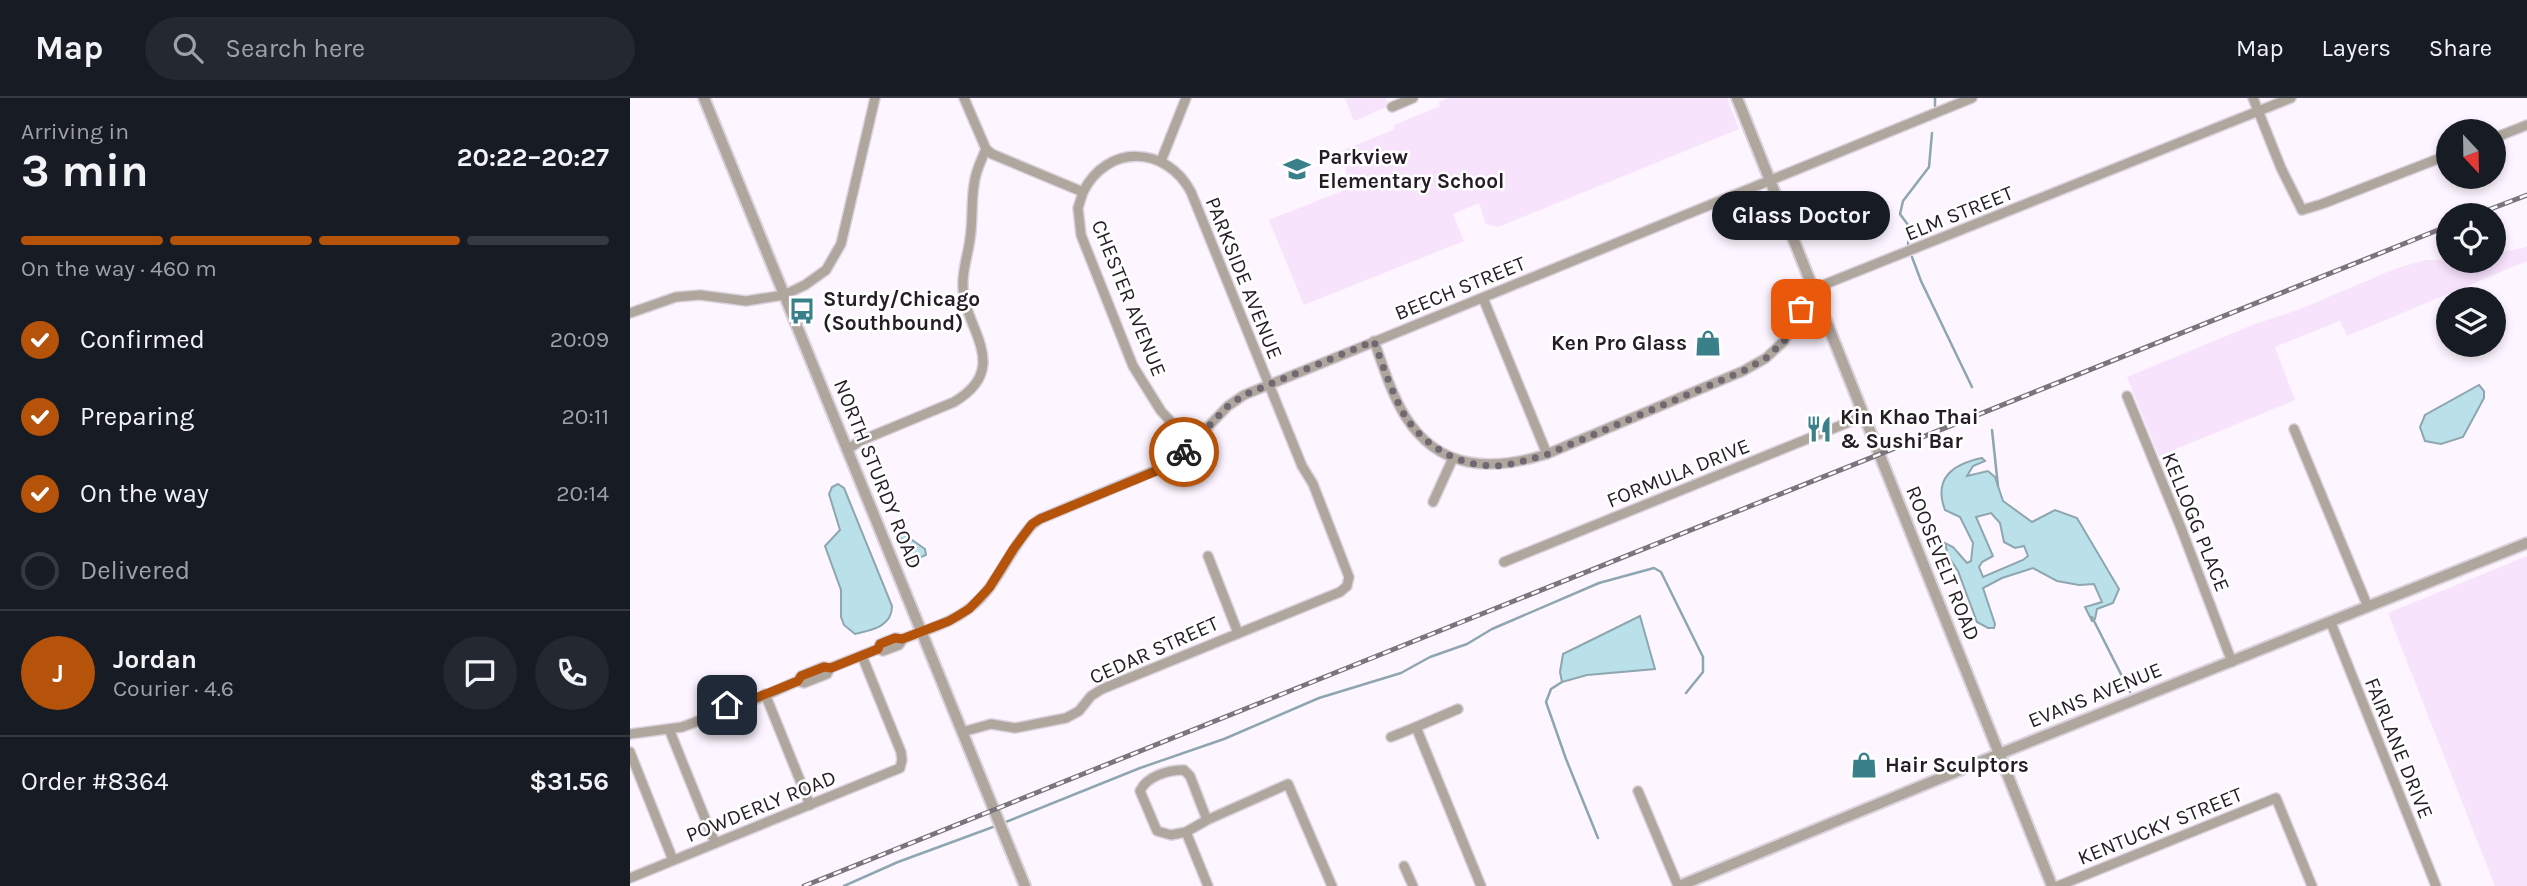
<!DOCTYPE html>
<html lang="en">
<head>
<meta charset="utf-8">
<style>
	body { margin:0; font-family:Karla,sans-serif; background:#242831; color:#f1f3f6; height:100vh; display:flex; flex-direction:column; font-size:26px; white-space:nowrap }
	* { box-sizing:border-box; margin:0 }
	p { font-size:23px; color:#9ea1a6 }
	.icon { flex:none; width:38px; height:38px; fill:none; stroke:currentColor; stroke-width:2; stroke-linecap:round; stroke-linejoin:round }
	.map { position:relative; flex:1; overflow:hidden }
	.sheet { display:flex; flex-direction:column; background:#171b24; width:630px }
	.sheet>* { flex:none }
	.needle { width:46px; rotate:158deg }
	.buttons { position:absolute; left:1806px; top:21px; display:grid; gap:14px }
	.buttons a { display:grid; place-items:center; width:70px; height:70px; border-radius:50%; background:#171b24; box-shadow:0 4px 10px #0003; font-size:35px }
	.pin { position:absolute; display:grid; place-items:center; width:60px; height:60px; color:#fff; margin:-30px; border-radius:14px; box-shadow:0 4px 10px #0006 }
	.courier { position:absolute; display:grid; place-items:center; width:70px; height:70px; margin:-35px; border:5px solid #b45309; border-radius:50%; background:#fff; color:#222; box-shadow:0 2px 9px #0007 }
	.bubble { position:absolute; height:49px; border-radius:24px; background:#171b24; box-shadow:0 4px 10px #0003; font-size:23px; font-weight:700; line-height:49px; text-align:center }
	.head em { font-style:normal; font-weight:700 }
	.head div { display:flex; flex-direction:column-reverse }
	.head { display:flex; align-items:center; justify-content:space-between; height:119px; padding:0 21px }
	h1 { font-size:46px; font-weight:700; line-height:52px }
	.bar { display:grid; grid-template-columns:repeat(4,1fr); gap:10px 7px; align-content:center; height:84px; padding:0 21px }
	.bar i { height:9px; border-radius:5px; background:#363941 }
	.bar .selected { background:#b45309 }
	.bar p { grid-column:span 4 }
	.line { display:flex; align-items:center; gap:18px; padding:0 21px; border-top:2px solid #363941 }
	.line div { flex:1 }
	.round { display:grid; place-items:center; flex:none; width:74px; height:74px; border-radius:37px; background:#242831 }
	ol { padding:0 21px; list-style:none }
	li { display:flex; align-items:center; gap:21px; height:77px }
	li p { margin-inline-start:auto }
	li .icon { padding:7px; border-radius:50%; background:#b45309; color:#fff; stroke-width:4 }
	li:last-child { color:#9ea1a6 }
	li i { width:38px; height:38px; border:4px solid #363941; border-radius:50% }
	header { display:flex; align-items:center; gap:42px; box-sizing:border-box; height:98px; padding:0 35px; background:#171b24; border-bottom:2px solid #363941 }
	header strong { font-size:33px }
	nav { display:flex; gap:38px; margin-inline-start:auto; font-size:24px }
	.search { width:490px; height:63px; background:#242831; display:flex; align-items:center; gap:18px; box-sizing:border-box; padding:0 24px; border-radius:38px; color:#9ea1a6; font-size:26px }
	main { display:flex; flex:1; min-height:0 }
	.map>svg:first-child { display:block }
	.green { fill:#f8e3fd }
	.water { fill:#bae1ea; stroke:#8da6af; stroke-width:2; fill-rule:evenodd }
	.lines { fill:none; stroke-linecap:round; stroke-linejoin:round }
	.stream { stroke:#8da6af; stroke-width:2.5 }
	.minor-casing { stroke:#dad2dc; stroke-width:12 }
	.tertiary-casing { stroke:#dad2dc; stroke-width:14 }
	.minor { stroke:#afa69d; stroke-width:9 }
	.tertiary { stroke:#afa69d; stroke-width:10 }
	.rail-casing { stroke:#7c747d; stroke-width:5 }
	.rail { stroke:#fff; stroke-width:2.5; stroke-dasharray:8; stroke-linecap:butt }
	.done { stroke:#706971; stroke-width:7; stroke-dasharray:0 12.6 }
	.route { stroke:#b45309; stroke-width:9 }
	.labels { text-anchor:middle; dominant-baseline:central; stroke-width:5; stroke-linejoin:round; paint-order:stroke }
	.poi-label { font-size:21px; font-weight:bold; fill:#241d25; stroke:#fff; text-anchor:start }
	.street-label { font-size:21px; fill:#241d25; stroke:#fff }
</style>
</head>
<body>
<header>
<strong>Map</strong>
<div class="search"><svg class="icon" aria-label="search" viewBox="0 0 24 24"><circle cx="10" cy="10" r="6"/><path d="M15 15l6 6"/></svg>Search here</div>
<nav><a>Map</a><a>Layers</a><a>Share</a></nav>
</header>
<main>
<section class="sheet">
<div class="head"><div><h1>3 min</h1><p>Arriving in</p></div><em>20:22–20:27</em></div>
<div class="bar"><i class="selected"></i><i class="selected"></i><i class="selected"></i><i></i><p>On the way · 460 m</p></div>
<ol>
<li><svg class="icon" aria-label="check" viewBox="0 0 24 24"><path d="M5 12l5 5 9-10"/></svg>Confirmed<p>20:09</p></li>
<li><svg class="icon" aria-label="check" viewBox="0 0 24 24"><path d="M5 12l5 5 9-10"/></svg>Preparing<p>20:11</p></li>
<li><svg class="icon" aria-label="check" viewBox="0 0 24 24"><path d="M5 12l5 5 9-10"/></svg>On the way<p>20:14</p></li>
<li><i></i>Delivered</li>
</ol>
<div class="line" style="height:126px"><b class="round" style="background:#b45309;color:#fff">J</b><div><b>Jordan</b><p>Courier · 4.6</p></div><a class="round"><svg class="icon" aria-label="chat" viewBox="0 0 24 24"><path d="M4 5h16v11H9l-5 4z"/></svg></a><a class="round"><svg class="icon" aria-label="phone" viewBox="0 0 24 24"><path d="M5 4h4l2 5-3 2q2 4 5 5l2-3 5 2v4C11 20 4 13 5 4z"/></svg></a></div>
<div class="line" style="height:91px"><div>Order #8364</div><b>$31.56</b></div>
</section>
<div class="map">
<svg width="1897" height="788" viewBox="0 0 1897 788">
	<rect width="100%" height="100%" fill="#fdf5ff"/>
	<g class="green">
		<polygon points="715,0 756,0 759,8 724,23"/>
		<polygon points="818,0 1097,0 1109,31 868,129 856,126 849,105 823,116 834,143 674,207 639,122 722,89 709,54 765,31 764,27 810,8 809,4"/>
		<polygon points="1897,149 1897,163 1717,238 1710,223 1645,249 1665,302 1529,358 1497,279 1625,226 1668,212 1767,170 1796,162 1864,163 1864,156"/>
		<polygon points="1897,458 1897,788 1865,788 1758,515"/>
	</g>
	<g class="water">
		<polygon points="1849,287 1854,293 1854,300 1833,339 1811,346 1795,343 1790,329 1795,317"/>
		<path d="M1352,360L1355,363L1343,368L1337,378L1358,373L1365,379L1373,403L1402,424L1425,412L1447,420L1489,491L1483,505L1467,511L1465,521L1462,523L1455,509L1472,504L1464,486L1449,487L1427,483L1403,470L1372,480L1353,490L1365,526L1364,530H1358L1347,524L1328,473L1318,458L1315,445L1323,449L1337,465L1341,463L1343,445L1330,419L1315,412C1303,380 1323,366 1352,360ZM1361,415L1370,425L1374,444L1385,450L1394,448L1398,458L1393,462L1353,479L1349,469L1352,464L1363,458L1346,419Z"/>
		<path d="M208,386L214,390L262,508C262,529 241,532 225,536L214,527L211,519V492L195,448L210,432L199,396L202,389Z"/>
		<polygon points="272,435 295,451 296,457 280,464 269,436"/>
		<polygon points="1010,518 1025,571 957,577 932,584 930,574 933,556"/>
	</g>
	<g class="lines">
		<g class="stream">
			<polyline points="1305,8 1305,0"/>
			<polyline points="1278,146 1281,131 1270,116 1273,103 1299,69 1302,35"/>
			<polyline points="1282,159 1291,183 1342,289"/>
			<polyline points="1362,332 1368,388"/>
			<polyline points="1462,519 1500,594"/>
			<polyline points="932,584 921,591 916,604 936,661 968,740"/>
			<polyline points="376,724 510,670 594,641 689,600 771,575 800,559 837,546 862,531 969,485 1024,470 1031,474 1073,559 1073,574 1056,595"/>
			<polyline points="214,788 268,764 363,729"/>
		</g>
		<g class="minor-casing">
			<g id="minor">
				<polyline points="1623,0 1651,70 1672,112 1692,106 1818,57"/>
				<polyline points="762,9 783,0"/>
				<polyline points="1864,40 1897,27"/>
				<polyline points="531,63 556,0"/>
				<polyline points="453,94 448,110 451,137 503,268 531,313 562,346"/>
				<polyline points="853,200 917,356"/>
				<polyline points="0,215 46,199 70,197 116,203 154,197 175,187 196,172 211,146 245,0"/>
				<path d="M744,243C753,268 761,295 775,318C809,373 862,373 917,356L1113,273L1136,260L1154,243L1183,191L1661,0"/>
				<polyline points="1497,298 1551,430 1602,564"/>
				<polyline points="1664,331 1738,509"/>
				<path d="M217,352L230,343L324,304C383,269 334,231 333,189C332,172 338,157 340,141C343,123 341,105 344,87C345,74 351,63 356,51"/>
				<polyline points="803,404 823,360"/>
				<polyline points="578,458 608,535"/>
				<polyline points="874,464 1234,318"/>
				<polyline points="1701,525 1806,788"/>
				<polyline points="248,551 253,553 269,547 273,541"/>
				<polyline points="168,583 174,585 197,576 200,570"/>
				<polyline points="135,596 180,707"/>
				<path d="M71,622C80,611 92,610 105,608C122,605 151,590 168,583L171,578L193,569L200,570L248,551L250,546L265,540L273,541C295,532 322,525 341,509C368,488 379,451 403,426L410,421L543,365L598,308L614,297L1342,0"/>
				<polyline points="786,629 828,611"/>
				<polyline points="39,631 85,745"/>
				<path d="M332,634L361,626L385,630L436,620L449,613L461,598L472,591L710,494L717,488L719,479L683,386L672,368L561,94C536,47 477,46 453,94L362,56L356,51L334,0"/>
				<polyline points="0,636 52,629 71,622 80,623 100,615 106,608"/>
				<polyline points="761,639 786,629 851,788"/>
				<polyline points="0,654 43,762"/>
				<polyline points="1008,693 1048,788"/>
				<path d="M577,722L560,678L554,672C538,672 517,678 510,693L527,733L541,737L556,734L577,722L658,686L702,788"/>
				<polyline points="556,734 578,788"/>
				<polyline points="774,768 783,788"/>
				<polyline points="0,780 270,670 272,662 271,654 232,558"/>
				<polyline points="1428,788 1646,700 1682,788"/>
			</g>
		</g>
		<g class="tertiary-casing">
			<g id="tertiary">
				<polyline points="74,0 395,788"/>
				<polyline points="1107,0 1422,788"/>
				<polyline points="1049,788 1369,656 1897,445"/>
			</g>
		</g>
		<use href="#minor" class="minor"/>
		<use href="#tertiary" class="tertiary"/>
		<g class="rail-casing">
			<g id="rail">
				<polyline points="1845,117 1897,97"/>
				<polyline points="174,788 1818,128"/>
			</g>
		</g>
		<use href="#rail" class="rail"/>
	</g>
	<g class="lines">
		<path class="done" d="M554,354L598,308L614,297L744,243C753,268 762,295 775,318C794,348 829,368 865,368C883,367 900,361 918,356L1113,273L1136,260L1154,243L1171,211"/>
		<polyline class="route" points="97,607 106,608 168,583 171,578 194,569 201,570 248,551 250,546 265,540 272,541 319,523 339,511 359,490 384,450 402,426 410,421 536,369 554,354"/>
	</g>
	<defs>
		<g id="school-bare" transform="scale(2.1)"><path d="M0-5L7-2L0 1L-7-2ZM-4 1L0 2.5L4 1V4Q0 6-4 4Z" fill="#39808b" stroke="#fff" stroke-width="2.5" paint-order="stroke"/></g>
		<g id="bus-bare" transform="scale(2.1)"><path d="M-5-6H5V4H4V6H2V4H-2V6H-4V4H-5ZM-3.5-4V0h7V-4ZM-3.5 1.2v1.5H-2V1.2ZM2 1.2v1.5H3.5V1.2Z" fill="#39808b" stroke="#fff" stroke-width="2.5" paint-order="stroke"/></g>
		<g id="shop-bare" transform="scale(2.1)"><path d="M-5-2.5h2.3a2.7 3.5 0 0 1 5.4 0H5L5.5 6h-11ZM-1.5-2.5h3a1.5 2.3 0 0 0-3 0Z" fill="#39808b" stroke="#fff" stroke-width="2.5" paint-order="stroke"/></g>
		<g id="restaurant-bare" transform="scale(2.1)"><path d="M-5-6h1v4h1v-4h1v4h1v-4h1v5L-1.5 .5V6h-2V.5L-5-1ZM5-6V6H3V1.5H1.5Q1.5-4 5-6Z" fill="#39808b" stroke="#fff" stroke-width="2.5" paint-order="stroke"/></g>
	</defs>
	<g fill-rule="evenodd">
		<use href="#school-bare" x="667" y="71"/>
		<use href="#bus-bare" x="172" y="213"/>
		<use href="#shop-bare" x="1078" y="245"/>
		<use href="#restaurant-bare" x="1189" y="331"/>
		<use href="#shop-bare" x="1234" y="667"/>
	</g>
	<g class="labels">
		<g class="poi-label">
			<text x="688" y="59">Parkview<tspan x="688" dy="24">Elementary School</tspan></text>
			<text x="193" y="201">Sturdy/Chicago<tspan x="193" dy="24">(Southbound)</tspan></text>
			<text x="1057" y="245" text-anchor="end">Ken Pro Glass</text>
			<text x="1210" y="319">Kin Khao Thai<tspan x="1210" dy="24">&amp; Sushi Bar</tspan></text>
			<text x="1255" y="667">Hair Sculptors</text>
		</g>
		<g class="street-label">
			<text transform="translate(1329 115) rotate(-22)">ELM STREET</text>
			<text transform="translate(614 180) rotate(68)">PARKSIDE AVENUE</text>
			<text transform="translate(830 190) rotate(-22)">BEECH STREET</text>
			<text transform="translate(499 200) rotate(68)">CHESTER AVENUE</text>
			<text transform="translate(1048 375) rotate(-22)">FORMULA DRIVE</text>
			<text transform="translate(248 376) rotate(68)">NORTH STURDY ROAD</text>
			<text transform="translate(1566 424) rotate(68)">KELLOGG PLACE</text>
			<text transform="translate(1313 465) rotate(68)">ROOSEVELT ROAD</text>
			<text transform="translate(524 552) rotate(-24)">CEDAR STREET</text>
			<text transform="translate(1465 597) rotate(-22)">EVANS AVENUE</text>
			<text transform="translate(1769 650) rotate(68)">FAIRLANE DRIVE</text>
			<text transform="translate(131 708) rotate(-22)">POWDERLY ROAD</text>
			<text transform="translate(1530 728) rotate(-22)">KENTUCKY STREET</text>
		</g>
	</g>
</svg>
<div class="buttons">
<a><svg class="needle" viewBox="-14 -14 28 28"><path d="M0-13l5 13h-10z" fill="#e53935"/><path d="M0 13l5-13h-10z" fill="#9ea1a6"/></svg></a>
<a><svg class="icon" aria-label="locate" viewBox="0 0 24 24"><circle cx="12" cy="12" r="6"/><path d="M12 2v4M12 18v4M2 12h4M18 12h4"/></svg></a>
<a><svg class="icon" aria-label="layers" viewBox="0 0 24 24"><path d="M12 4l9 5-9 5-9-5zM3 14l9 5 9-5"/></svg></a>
</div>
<div class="pin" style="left:1171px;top:211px;background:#ea580c"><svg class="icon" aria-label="bag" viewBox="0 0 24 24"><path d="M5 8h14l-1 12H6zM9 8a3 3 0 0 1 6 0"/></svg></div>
<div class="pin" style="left:97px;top:607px;background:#1f2937"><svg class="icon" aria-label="home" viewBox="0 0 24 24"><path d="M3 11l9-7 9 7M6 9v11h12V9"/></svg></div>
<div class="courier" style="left:554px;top:354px"><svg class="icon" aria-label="bike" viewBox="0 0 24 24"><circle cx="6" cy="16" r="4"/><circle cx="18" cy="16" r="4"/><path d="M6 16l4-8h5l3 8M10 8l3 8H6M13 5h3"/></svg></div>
<div class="bubble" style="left:1082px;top:93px;width:178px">Glass Doctor</div>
</div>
</main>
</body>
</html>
